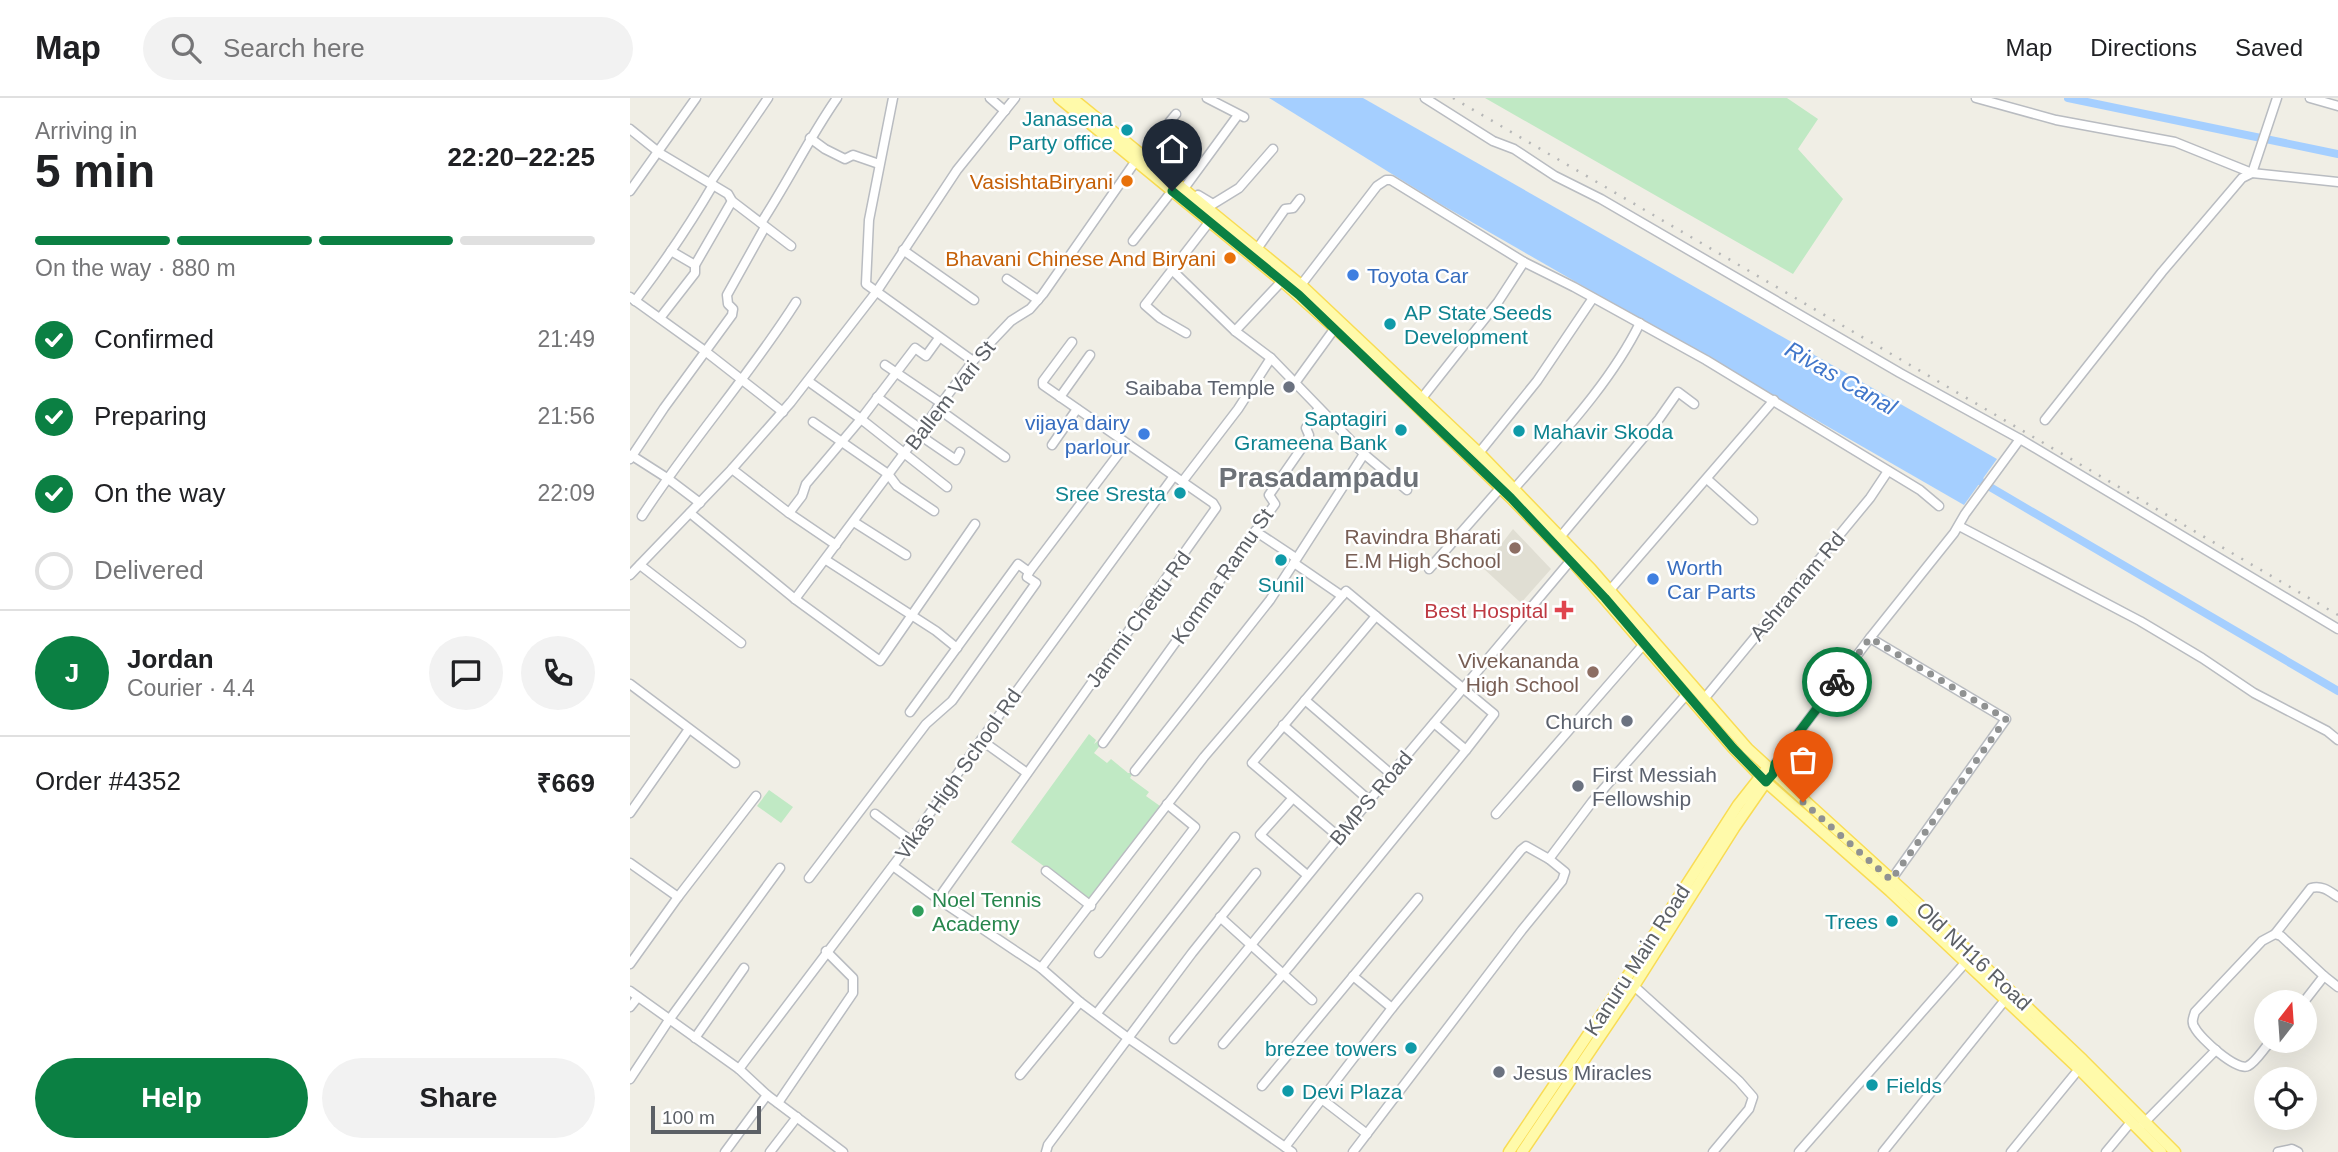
<!DOCTYPE html>
<html lang="en">
<head>
<meta charset="utf-8">
<style>
	body { margin:0; font-family:Helvetica,sans-serif; background:#f2f2f2; color:#202124; height:100vh; display:flex; flex-direction:column; font-size:26px; white-space:nowrap }
	* { box-sizing:border-box; margin:0 }
	p { font-size:23px; color:#757577 }
	.icon { flex:none; width:38px; height:38px; fill:none; stroke:currentColor; stroke-width:2; stroke-linecap:round; stroke-linejoin:round }
	.map { position:relative; flex:1; overflow:hidden }
	.sheet { display:flex; flex-direction:column; background:#fff; width:630px }
	.sheet>* { flex:none }
	.needle { width:46px; rotate:17deg }
	.tools { position:absolute; left:1624px; top:892px; display:grid; gap:14px }
	.tools a { display:grid; place-items:center; width:63px; height:63px; border-radius:50%; background:#fff; box-shadow:0 7px 28px #0002; font-size:35px }
	.scale { position:absolute; left:21px; bottom:18px; width:110px; box-sizing:border-box; padding-left:7px; border:4px solid #5c6066; border-top:0; font-size:19px; line-height:24px; white-space:nowrap; color:#5c6066; -webkit-text-stroke:5px #fff; paint-order:stroke }
	.pin { position:absolute; display:grid; place-items:center; width:60px; height:60px; color:#fff; margin:-72px -30px; border-radius:50% 50% 50% 0; rotate:-45deg; box-shadow:0 0 7px #0007 }
	.pin .icon { rotate:45deg }
	.courier { position:absolute; display:grid; place-items:center; width:70px; height:70px; margin:-35px; border:5px solid #0b8043; border-radius:50%; background:#fff; color:#222; box-shadow:0 2px 9px #0007 }
	.headline em { font-style:normal; font-weight:600 }
	.headline div { display:flex; flex-direction:column-reverse }
	.headline { display:flex; align-items:center; justify-content:space-between; height:119px; padding:0 35px }
	h1 { font-size:46px; font-weight:600; line-height:52px }
	.bar { display:grid; grid-template-columns:repeat(4,1fr); gap:10px 7px; align-content:center; height:84px; padding:0 35px }
	.bar i { height:9px; border-radius:5px; background:#e0e0e0 }
	.bar .active { background:#0b8043 }
	.bar p { grid-column:span 4 }
	.line { display:flex; align-items:center; gap:18px; padding:0 35px; border-top:2px solid #e0e0e0 }
	.line div { flex:1 }
	.round { display:grid; place-items:center; flex:none; width:74px; height:74px; border-radius:37px; background:#f2f2f2 }
	ol { padding:0 35px; list-style:none }
	li { display:flex; align-items:center; gap:21px; height:77px }
	li p { margin-inline-start:auto }
	li .icon { padding:7px; border-radius:50%; background:#0b8043; color:#fff; stroke-width:4 }
	li:last-child { color:#757577 }
	li i { width:38px; height:38px; border:4px solid #e0e0e0; border-radius:50% }
	.action { display:flex; gap:14px; margin-top:auto; padding:14px 35px }
	.action a { flex:1; height:80px; border-radius:42px; background:#0b8043; color:#fff; font-size:28px; font-weight:600; line-height:80px; text-align:center }
	.action a+a { background:#f2f2f2; color:#202124 }
	header { display:flex; align-items:center; gap:42px; box-sizing:border-box; height:98px; padding:0 35px; background:#fff; border-bottom:2px solid #e0e0e0 }
	header strong { font-size:33px }
	nav { display:flex; gap:38px; margin-inline-start:auto; font-size:24px }
	.search { width:490px; height:63px; background:#f2f2f2; display:flex; align-items:center; gap:18px; box-sizing:border-box; padding:0 24px; border-radius:38px; color:#757577; font-size:26px }
	main { display:flex; flex:1; min-height:0 }
	.map>svg:first-child { display:block }
	.education { fill:#e0ded3 }
	.green { fill:#c0e9c4 }
	.water { fill:#a5cfff }
	.lines { fill:none; stroke-linecap:round; stroke-linejoin:round }
	.canal { stroke:#a5cfff; stroke-width:8 }
	.minor-casing { stroke:#b9bcc1; stroke-width:11 }
	.major-casing { stroke:#f9dc54; stroke-width:13 }
	.minor { stroke:#fff; stroke-width:8 }
	.major { stroke:#fffaaa; stroke-width:10 }
	.rail { stroke:#b6b7b7; stroke-width:2.5; stroke-dasharray:2 9; stroke-linecap:butt }
	.done { stroke:#909292; stroke-width:7; stroke-dasharray:0 12.6 }
	.route { stroke:#0b8043; stroke-width:9 }
	.culture-dot { fill:#0f9aa8; stroke:#fff; stroke-width:2.5 }
	.food-dot { fill:#e8710a; stroke:#fff; stroke-width:2.5 }
	.shop-dot { fill:#3f7fe0; stroke:#fff; stroke-width:2.5 }
	.worship-dot { fill:#6b7280; stroke:#fff; stroke-width:2.5 }
	.education-dot { fill:#8d6e63; stroke:#fff; stroke-width:2.5 }
	.health-dot { fill:#e0444e; stroke:#fff; stroke-width:2.5 }
	.leisure-dot { fill:#2e9e5b; stroke:#fff; stroke-width:2.5 }
	.labels { text-anchor:middle; dominant-baseline:central; stroke-width:5; stroke-linejoin:round; paint-order:stroke }
	.culture-label { font-size:21px; fill:#0d838f; stroke:#fff; text-anchor:end }
	.food-label { font-size:21px; fill:#c56008; stroke:#fff; text-anchor:end }
	.shop-label { font-size:21px; fill:#366cbe; stroke:#fff; text-anchor:start }
	.worship-label { font-size:21px; fill:#5b616d; stroke:#fff; text-anchor:end }
	.street-label { font-size:21px; fill:#5c6066; stroke:#fff }
	.education-label { font-size:21px; fill:#785e54; stroke:#fff; text-anchor:end }
	.health-label { font-size:21px; fill:#be3a42; stroke:#fff; text-anchor:end }
	.leisure-label { font-size:21px; fill:#27864d; stroke:#fff; text-anchor:start }
	.water-label { font-size:23px; font-style:italic; fill:#4076ca; stroke:#fff }
	.district-label { font-size:28px; font-weight:bold; fill:#6d7278; stroke:#fff }
</style>
</head>
<body>
<header>
<strong>Map</strong>
<div class="search"><svg class="icon" aria-label="search" viewBox="0 0 24 24"><circle cx="10" cy="10" r="6"/><path d="M15 15l6 6"/></svg>Search here</div>
<nav><a>Map</a><a>Directions</a><a>Saved</a></nav>
</header>
<main>
<section class="sheet">
<div class="headline"><div><h1>5 min</h1><p>Arriving in</p></div><em>22:20–22:25</em></div>
<div class="bar"><i class="active"></i><i class="active"></i><i class="active"></i><i></i><p>On the way · 880 m</p></div>
<ol>
<li><svg class="icon" aria-label="check" viewBox="0 0 24 24"><path d="M5 12l5 5 9-10"/></svg>Confirmed<p>21:49</p></li>
<li><svg class="icon" aria-label="check" viewBox="0 0 24 24"><path d="M5 12l5 5 9-10"/></svg>Preparing<p>21:56</p></li>
<li><svg class="icon" aria-label="check" viewBox="0 0 24 24"><path d="M5 12l5 5 9-10"/></svg>On the way<p>22:09</p></li>
<li><i></i>Delivered</li>
</ol>
<div class="line" style="height:126px"><b class="round" style="background:#0b8043;color:#fff">J</b><div><b>Jordan</b><p>Courier · 4.4</p></div><a class="round"><svg class="icon" aria-label="chat" viewBox="0 0 24 24"><path d="M4 5h16v11H9l-5 4z"/></svg></a><a class="round"><svg class="icon" aria-label="phone" viewBox="0 0 24 24"><path d="M5 4h4l2 5-3 2q2 4 5 5l2-3 5 2v4C11 20 4 13 5 4z"/></svg></a></div>
<div class="line" style="height:91px"><div>Order #4352</div><b>₹669</b></div>
<div class="action"><a>Help</a><a>Share</a></div>
</section>
<div class="map">
<svg width="1708" height="1054" viewBox="0 0 1708 1054">
	<rect width="100%" height="100%" fill="#f0eee5"/>
	<polygon class="education" points="883,431 921,471 891,505 853,470"/>
	<g class="green">
		<polygon points="855,0 1157,0 1188,21 1168,51 1213,101 1163,176"/>
		<polygon points="459,636 466,642 464,646 469,642 472,645 464,655 477,665 481,661 498,675 503,675 500,680 519,694 516,698 530,708 460,802 381,744"/>
		<polygon points="139,692 163,709 151,725 127,708"/>
	</g>
	<polygon class="water" points="639,0 733,0 1367,361 1334,407 812,107"/>
	<g class="lines">
		<g class="canal">
			<polyline points="1438,0 1708,56"/>
			<polyline points="1343,379 1708,593"/>
		</g>
		<g class="minor-casing">
			<g id="minor">
				<polyline points="263,0 239,122 236,186 343,263"/>
				<polyline points="360,0 375,13"/>
				<polyline points="577,0 614,19"/>
				<polyline points="795,0 863,43 884,51 925,78 971,101 1270,275 1390,341"/>
				<polyline points="1346,0 1426,22 1545,44 1622,75 1708,84"/>
				<polyline points="1680,0 1708,8"/>
				<polyline points="0,31 31,56 98,96 102,103 161,148"/>
				<polyline points="180,40 195,51 215,61 223,57 249,66"/>
				<polyline points="511,58 546,16"/>
				<polyline points="80,85 138,0"/>
				<polyline points="553,92 608,17"/>
				<polyline points="0,93 66,0"/>
				<polyline points="564,101 568,97 583,106 609,90 643,51"/>
				<path d="M131,125C158,84 179,40 207,0"/>
				<polyline points="503,143 542,93"/>
				<polyline points="627,151 655,111 663,110 670,101"/>
				<polyline points="273,152 344,202"/>
				<polyline points="41,153 65,167"/>
				<polyline points="542,172 605,233 641,260 734,356 777,392"/>
				<polyline points="377,181 408,202"/>
				<polyline points="671,187 747,88 756,82 761,82 894,164 944,189 1076,262 1290,392 1309,408"/>
				<polyline points="0,199 75,253 153,314"/>
				<path d="M5,203C33,166 59,128 83,87"/>
				<polyline points="30,220 65,175 65,167 102,103"/>
				<polyline points="605,233 652,183"/>
				<polyline points="556,235 530,220 515,207 580,123"/>
				<polyline points="255,267 311,305"/>
				<polyline points="178,283 231,321 317,389"/>
				<polyline points="665,285 705,230"/>
				<polyline points="247,299 292,332"/>
				<polyline points="430,299 460,257"/>
				<polyline points="792,300 868,204 894,164"/>
				<polyline points="307,310 375,359"/>
				<polyline points="1415,322 1532,174 1612,80 1622,75 1647,0"/>
				<polyline points="183,324 258,376 267,388 304,413"/>
				<polyline points="288,336 326,362 330,354"/>
				<polyline points="422,347 447,311"/>
				<polyline points="849,355 907,283 963,200"/>
				<polyline points="1,357 37,380 70,405"/>
				<polyline points="0,361 34,310 102,217 103,211 98,206 97,197 135,129"/>
				<polyline points="102,371 159,415 206,447"/>
				<polyline points="1077,381 1123,422"/>
				<polyline points="552,384 608,311 641,260"/>
				<path d="M884,391C928,340 980,286 1010,225"/>
				<polyline points="60,415 165,501 250,563 345,426"/>
				<polyline points="159,415 172,398 176,386 231,321 285,250 296,258 309,240"/>
				<path d="M12,418C60,344 119,278 166,204"/>
				<polyline points="224,424 276,457"/>
				<polyline points="1329,428 1510,523 1572,560 1624,595 1697,633 1708,642"/>
				<polyline points="625,433 666,460"/>
				<polyline points="931,438 1029,321 1048,294 1064,306"/>
				<polyline points="196,462 306,533 327,550"/>
				<polyline points="664,465 712,498 716,493 864,616 836,652"/>
				<polyline points="10,467 111,545"/>
				<polyline points="799,471 873,387"/>
				<polyline points="399,474 496,346"/>
				<polyline points="0,477 102,371 161,304 247,193 327,72 385,0"/>
				<polyline points="980,492 1144,302"/>
				<polyline points="165,501 343,263 381,223 400,211 413,196 505,64"/>
				<polyline points="1240,540 1376,621 1261,782"/>
				<polyline points="0,586 105,665"/>
				<polyline points="1074,601 1240,400 1258,373"/>
				<polyline points="675,602 761,676"/>
				<polyline points="653,627 740,703"/>
				<polyline points="351,642 397,675"/>
				<polyline points="473,645 645,406 639,397 678,341 679,337 676,330 689,310"/>
				<polyline points="1145,666 1240,540 1324,435 1335,416 1390,341 1708,531"/>
				<polyline points="505,673 640,502 734,356"/>
				<polyline points="662,701 630,737 677,777"/>
				<polyline points="0,715 59,631"/>
				<polyline points="245,716 281,743"/>
				<polyline points="866,716 1014,546"/>
				<polyline points="709,739 622,665 746,518"/>
				<polyline points="0,765 48,799"/>
				<polyline points="263,768 308,801 586,410 583,405 413,287 413,283 442,244"/>
				<polyline points="416,773 461,808"/>
				<polyline points="179,780 296,626 322,603 406,485 397,479 399,474 388,466 280,614"/>
				<polyline points="308,801 411,870 450,904"/>
				<polyline points="590,819 682,902"/>
				<polyline points="1645,836 1651,838 1694,878 1673,905"/>
				<polyline points="469,855 565,729 537,706"/>
				<polyline points="0,866 48,799 126,698"/>
				<polyline points="411,870 574,659 712,498"/>
				<polyline points="723,878 762,910"/>
				<polyline points="1694,878 1708,889"/>
				<polyline points="1004,888 1109,983 1123,999 1119,1011 1083,1054"/>
				<polyline points="0,893 109,971 137,997 213,1054"/>
				<polyline points="0,909 8,899"/>
				<polyline points="467,915 605,739"/>
				<polyline points="65,940 114,870"/>
				<polyline points="544,941 761,676 941,462"/>
				<path d="M1641,943C1634,950 1626,964 1618,968C1607,974 1570,940 1565,930C1561,925 1563,920 1565,914L1632,843L1645,836L1681,790C1692,787 1699,793 1708,799"/>
				<polyline points="593,946 659,869 836,652 804,625"/>
				<polyline points="109,971 268,761 351,642 544,378"/>
				<polyline points="390,977 450,904 498,940 655,1049"/>
				<polyline points="0,981 39,922 150,770"/>
				<polyline points="632,988 788,800"/>
				<polyline points="693,1002 737,1036"/>
				<polyline points="148,1005 223,895 223,880 196,853"/>
				<polyline points="1512,1027 1586,952"/>
				<polyline points="95,1054 137,997"/>
				<polyline points="140,1054 167,1019"/>
				<polyline points="416,1054 418,1047 562,855 626,775"/>
				<polyline points="662,1054 655,1049 762,910 891,752 896,748 919,761 962,704 1056,597"/>
				<polyline points="723,1054 892,832 932,783 935,774 919,761"/>
				<polyline points="1169,1054 1335,865"/>
				<polyline points="1253,1054 1375,902"/>
				<polyline points="1381,1054 1449,971"/>
				<polyline points="1476,1054 1501,1024"/>
				<polyline points="1648,1054 1662,1051 1668,1054"/>
			</g>
		</g>
		<g class="major-casing">
			<g id="major">
				<polyline points="429,0 652,183 726,249 881,400 941,462 1103,650 1136,684 1260,793 1449,971 1531,1054"/>
				<polyline points="442,0 671,187 849,355 961,471 1118,651 1295,812 1453,962 1545,1054"/>
				<polyline points="879,1054 999,876 1108,707 1134,674"/>
				<polyline points="892,1054 1004,888 1104,730 1138,681"/>
			</g>
		</g>
		<use href="#minor" class="minor"/>
		<use href="#major" class="major"/>
		<polyline class="rail" points="823,0 1708,517"/>
	</g>
	<g class="lines">
		<polyline class="done" points="1173,704 1261,782 1376,621 1240,540 1207,584"/>
		<polyline class="route" points="542,93 669,197 881,400 975,500 1103,650 1136,684 1143,676 1145,666 1207,584"/>
	</g>
	<g class="culture-dot">
		<circle cx="497" cy="32" r="7"/>
		<circle cx="760" cy="226" r="7"/>
		<circle cx="771" cy="332" r="7"/>
		<circle cx="889" cy="333" r="7"/>
		<circle cx="550" cy="395" r="7"/>
		<circle cx="651" cy="462" r="7"/>
		<circle cx="1262" cy="823" r="7"/>
		<circle cx="781" cy="950" r="7"/>
		<circle cx="1242" cy="987" r="7"/>
		<circle cx="658" cy="993" r="7"/>
	</g>
	<g class="food-dot">
		<circle cx="497" cy="83" r="7"/>
		<circle cx="600" cy="160" r="7"/>
	</g>
	<g class="shop-dot">
		<circle cx="723" cy="177" r="7"/>
		<circle cx="514" cy="336" r="7"/>
		<circle cx="1023" cy="481" r="7"/>
	</g>
	<g class="worship-dot">
		<circle cx="659" cy="289" r="7"/>
		<circle cx="997" cy="623" r="7"/>
		<circle cx="948" cy="688" r="7"/>
		<circle cx="869" cy="974" r="7"/>
	</g>
	<g class="education-dot">
		<circle cx="885" cy="450" r="7"/>
		<circle cx="963" cy="574" r="7"/>
	</g>
	<path class="health-dot" d="M930.5 501.5h7v7h7v7h-7v7h-7v-7h-7v-7h7z"/>
	<circle class="leisure-dot" cx="288" cy="813" r="7"/>
	<g class="labels">
		<g class="culture-label">
			<text x="483" y="20">Janasena<tspan x="483" dy="24">Party office</tspan></text>
			<text x="774" y="214" text-anchor="start">AP State Seeds<tspan x="774" dy="24">Development</tspan></text>
			<text x="757" y="320">Saptagiri<tspan x="757" dy="24">Grameena Bank</tspan></text>
			<text x="903" y="333" text-anchor="start">Mahavir Skoda</text>
			<text x="536" y="395">Sree Sresta</text>
			<text x="651" y="486" text-anchor="middle">Sunil</text>
			<text x="1248" y="823">Trees</text>
			<text x="767" y="950">brezee towers</text>
			<text x="1256" y="987" text-anchor="start">Fields</text>
			<text x="672" y="993" text-anchor="start">Devi Plaza</text>
		</g>
		<g class="food-label">
			<text x="483" y="83">VasishtaBiryani</text>
			<text x="586" y="160">Bhavani Chinese And Biryani</text>
		</g>
		<g class="shop-label">
			<text x="737" y="177">Toyota Car</text>
			<text x="500" y="324" text-anchor="end">vijaya dairy<tspan x="500" dy="24">parlour</tspan></text>
			<text x="1037" y="469">Worth<tspan x="1037" dy="24">Car Parts</tspan></text>
		</g>
		<g class="worship-label">
			<text x="645" y="289">Saibaba Temple</text>
			<text x="983" y="623">Church</text>
			<text x="962" y="676" text-anchor="start">First Messiah<tspan x="962" dy="24">Fellowship</tspan></text>
			<text x="883" y="974" text-anchor="start">Jesus Miracles</text>
		</g>
		<g class="street-label">
			<text transform="translate(320 297) rotate(-52)">Ballem Vari St</text>
			<text transform="translate(592 478) rotate(-55)">Komma Ramu St</text>
			<text transform="translate(1167 488) rotate(-50)">Ashramam Rd</text>
			<text transform="translate(508 521) rotate(-54)">Jammi Chettu Rd</text>
			<text transform="translate(328 676) rotate(-55)">Vikas High School Rd</text>
			<text transform="translate(741 700) rotate(-50)">BMPS Road</text>
			<text transform="translate(1344 858) rotate(43)">Old NH16 Road</text>
			<text transform="translate(1007 862) rotate(-57)">Kanuru Main Road</text>
		</g>
		<g class="education-label">
			<text x="871" y="438">Ravindra Bharati<tspan x="871" dy="24">E.M High School</tspan></text>
			<text x="949" y="562">Vivekananda<tspan x="949" dy="24">High School</tspan></text>
		</g>
		<g class="health-label">
			<text x="918" y="512">Best Hospital</text>
		</g>
		<g class="leisure-label">
			<text x="302" y="801">Noel Tennis<tspan x="302" dy="24">Academy</tspan></text>
		</g>
		<g class="water-label">
			<text transform="translate(1211 280) rotate(30)">Rivas Canal</text>
		</g>
		<g class="district-label">
			<text x="689" y="379">Prasadampadu</text>
		</g>
	</g>
</svg>
<div class="tools">
<a><svg class="needle" viewBox="-14 -14 28 28"><path d="M0-13l5 13h-10z" fill="#e53935"/><path d="M0 13l5-13h-10z" fill="#757577"/></svg></a>
<a><svg class="icon" aria-label="locate" viewBox="0 0 24 24"><circle cx="12" cy="12" r="6"/><path d="M12 2v4M12 18v4M2 12h4M18 12h4"/></svg></a>
</div>
<div class="scale">100 m</div>
<div class="pin" style="left:1173px;top:704px;background:#ea580c"><svg class="icon" aria-label="bag" viewBox="0 0 24 24"><path d="M5 8h14l-1 12H6zM9 8a3 3 0 0 1 6 0"/></svg></div>
<div class="pin" style="left:542px;top:93px;background:#1f2937"><svg class="icon" aria-label="home" viewBox="0 0 24 24"><path d="M3 11l9-7 9 7M6 9v11h12V9"/></svg></div>
<div class="courier" style="left:1207px;top:584px"><svg class="icon" aria-label="bike" viewBox="0 0 24 24"><circle cx="6" cy="16" r="4"/><circle cx="18" cy="16" r="4"/><path d="M6 16l4-8h5l3 8M10 8l3 8H6M13 5h3"/></svg></div>
</div>
</main>
</body>
</html>
